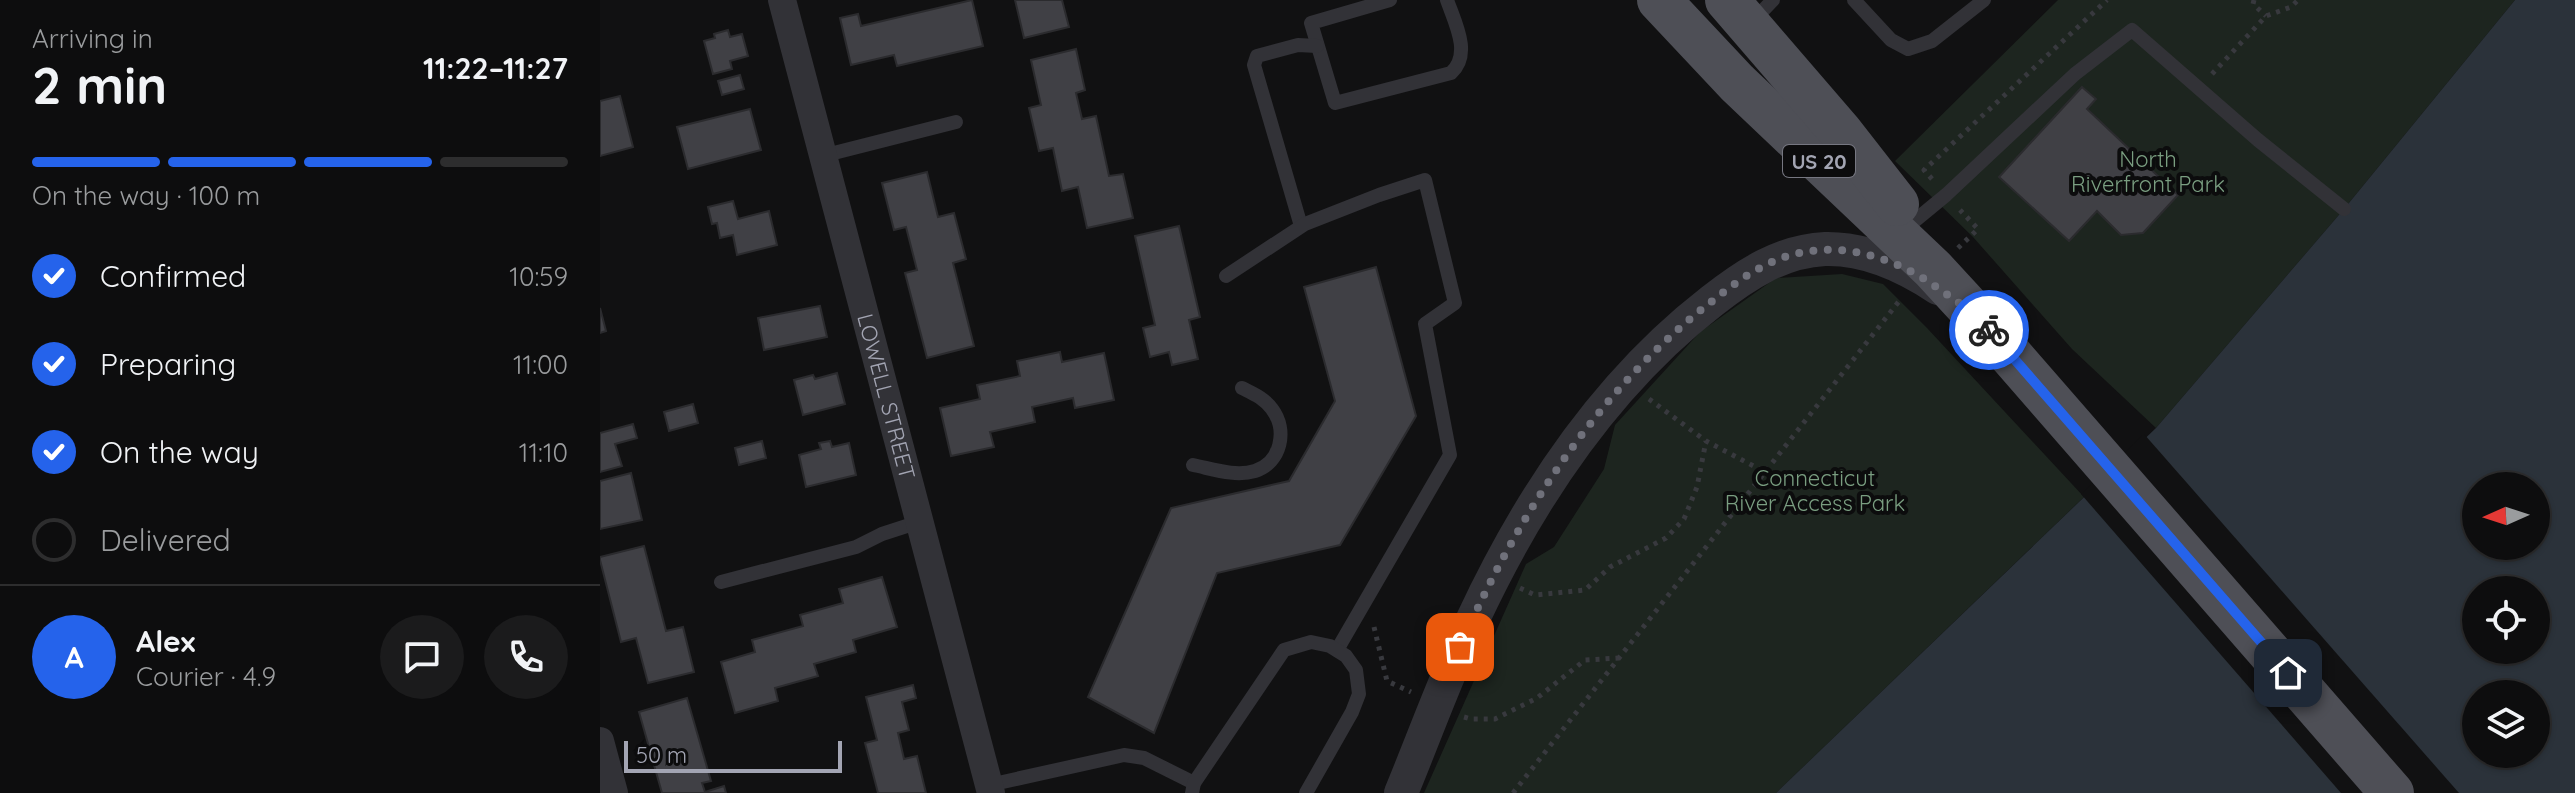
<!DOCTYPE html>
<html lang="en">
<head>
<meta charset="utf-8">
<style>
	body { margin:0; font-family:Quicksand,sans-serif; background:#1b1b1c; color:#f1f3f6; height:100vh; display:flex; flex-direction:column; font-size:30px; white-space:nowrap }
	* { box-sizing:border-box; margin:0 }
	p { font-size:26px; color:#9a9c9e }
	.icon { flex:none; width:44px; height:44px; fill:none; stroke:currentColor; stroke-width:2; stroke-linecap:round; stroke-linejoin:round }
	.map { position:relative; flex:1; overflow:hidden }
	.panel { display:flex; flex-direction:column; background:#0d0d0e; width:600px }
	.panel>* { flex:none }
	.needle { width:52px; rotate:267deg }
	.controls { position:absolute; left:1862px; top:472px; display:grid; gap:16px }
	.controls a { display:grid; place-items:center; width:88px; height:88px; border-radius:50%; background:#0d0d0e; box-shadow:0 2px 6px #0004,0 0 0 2px #2d2d2e; font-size:40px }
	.scale { position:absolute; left:24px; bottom:20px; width:218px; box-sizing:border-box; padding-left:8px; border:4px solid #a3a5b3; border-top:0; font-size:22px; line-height:28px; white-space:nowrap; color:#a3a5b3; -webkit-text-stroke:6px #0c0c0d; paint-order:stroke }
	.pin { position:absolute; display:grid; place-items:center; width:68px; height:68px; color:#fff; margin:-34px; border-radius:16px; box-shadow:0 4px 12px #0006 }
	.courier { position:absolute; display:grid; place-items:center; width:80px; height:80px; margin:-40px; border:6px solid #2563eb; border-radius:50%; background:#fff; color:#222; box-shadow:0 2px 10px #0007 }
	.overview em { font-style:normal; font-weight:700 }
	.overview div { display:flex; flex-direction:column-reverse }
	.overview { display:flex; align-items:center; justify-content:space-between; height:136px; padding:0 32px }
	h1 { font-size:52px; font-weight:700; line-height:60px }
	.bar { display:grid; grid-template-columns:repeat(4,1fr); gap:12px 8px; align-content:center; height:96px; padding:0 32px }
	.bar i { height:10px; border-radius:6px; background:#2d2d2e }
	.bar .on { background:#2563eb }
	.bar p { grid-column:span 4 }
	.line { display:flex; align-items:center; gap:20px; padding:0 32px; border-top:2px solid #2d2d2e }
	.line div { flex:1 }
	.round { display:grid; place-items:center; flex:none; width:84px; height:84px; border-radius:42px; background:#1b1b1c }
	ol { padding:0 32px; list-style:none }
	li { display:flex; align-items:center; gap:24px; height:88px }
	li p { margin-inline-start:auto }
	li .icon { padding:8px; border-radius:50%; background:#2563eb; color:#fff; stroke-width:4 }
	li:last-child { color:#9a9c9e }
	li i { width:44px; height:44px; border:4px solid #2d2d2e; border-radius:50% }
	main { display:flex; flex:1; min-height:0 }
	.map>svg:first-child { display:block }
	.green { fill:#1d251f }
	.water { fill:#2b323a; fill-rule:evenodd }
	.pier { fill:#111112 }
	.building { fill:#404045; stroke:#2b2b2e; stroke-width:2 }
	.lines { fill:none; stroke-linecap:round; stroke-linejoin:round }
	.path { stroke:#38393e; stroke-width:5; stroke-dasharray:4 6; stroke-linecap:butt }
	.service { stroke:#323237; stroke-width:14 }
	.minor { stroke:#323237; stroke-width:28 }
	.tertiary { stroke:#323237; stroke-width:34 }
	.primary { stroke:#4e4f56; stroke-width:44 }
	.done { stroke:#70717b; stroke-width:8; stroke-dasharray:0 14.4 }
	.route { stroke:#2563eb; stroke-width:10 }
	.labels { text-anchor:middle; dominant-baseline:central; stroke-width:8; stroke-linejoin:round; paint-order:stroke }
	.shield { fill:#0c0c0d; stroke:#767781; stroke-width:2 }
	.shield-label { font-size:20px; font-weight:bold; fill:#a3a5b3 }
	.park-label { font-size:22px; fill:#7a9e81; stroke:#0c0c0d }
	.street-label { font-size:22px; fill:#a3a5b3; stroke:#0c0c0d }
</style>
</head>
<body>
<main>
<section class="panel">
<div class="overview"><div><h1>2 min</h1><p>Arriving in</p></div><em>11:22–11:27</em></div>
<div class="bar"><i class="on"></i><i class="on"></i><i class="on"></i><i></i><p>On the way · 100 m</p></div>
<ol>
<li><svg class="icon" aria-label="check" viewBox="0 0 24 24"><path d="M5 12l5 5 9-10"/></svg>Confirmed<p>10:59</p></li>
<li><svg class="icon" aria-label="check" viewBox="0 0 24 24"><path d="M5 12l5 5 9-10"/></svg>Preparing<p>11:00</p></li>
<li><svg class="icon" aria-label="check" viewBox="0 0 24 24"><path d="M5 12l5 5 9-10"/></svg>On the way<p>11:10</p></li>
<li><i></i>Delivered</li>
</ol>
<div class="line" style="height:144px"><b class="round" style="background:#2563eb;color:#fff">A</b><div><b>Alex</b><p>Courier · 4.9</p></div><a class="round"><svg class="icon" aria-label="chat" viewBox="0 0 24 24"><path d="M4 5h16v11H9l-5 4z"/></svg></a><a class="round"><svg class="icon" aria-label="phone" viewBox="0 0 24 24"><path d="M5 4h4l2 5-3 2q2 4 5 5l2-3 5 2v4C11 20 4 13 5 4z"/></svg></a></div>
</section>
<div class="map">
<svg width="1975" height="793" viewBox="0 0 1975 793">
	<rect width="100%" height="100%" fill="#111112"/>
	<g class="green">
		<polygon points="1458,0 1915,0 1744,209 1556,428 1472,349 1373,237 1295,161"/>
		<polygon points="1242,274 1283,284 1327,328 1484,497 1176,793 824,793 926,564 954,547 1004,469 1015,425 1100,332 1176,278"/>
	</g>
	<path class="water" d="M1915,0H1975V793H1176L1556,428L1744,209ZM1876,486H1936V546H1876ZM1876,590H1936V650H1876ZM1876,694H1936V754H1876Z"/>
	<polygon class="pier" points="1544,434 1859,793 1741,793 1481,494"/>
	<g class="building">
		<polygon points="372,0 383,46 297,66 294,55 251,65 240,18 258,14 261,26"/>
		<polygon points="415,0 462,0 469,27 424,38"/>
		<polygon points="128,30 130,37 142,34 148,56 130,61 132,69 113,74 104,41 115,38 114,34"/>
		<polygon points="476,49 485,90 476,93 482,119 496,116 509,176 523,174 533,218 487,228 478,187 462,191 453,148 439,151 429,108 441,105 431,60"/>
		<polygon points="140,75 144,89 122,95 118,81"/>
		<polygon points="1482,87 1496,99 1487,109 1578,195 1543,233 1521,235 1497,211 1469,241 1399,177"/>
		<polygon points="20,96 33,147 0,156 0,101"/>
		<polygon points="150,109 161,150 88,169 77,127"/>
		<polygon points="327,172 338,217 354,213 366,259 353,263 374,346 327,358 305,273 317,270 306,227 294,230 282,183"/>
		<polygon points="133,201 138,219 169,211 177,245 137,255 133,235 120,238 117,223 112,224 108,207"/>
		<polygon points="579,226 600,317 589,320 598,359 572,365 569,352 550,357 543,328 555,325 535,236"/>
		<polygon points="776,267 816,416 740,545 617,573 554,733 488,697 571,508 689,481 735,401 704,287"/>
		<polygon points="220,306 227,337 164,350 158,318"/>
		<polygon points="0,308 6,331 0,333"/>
		<polygon points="460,352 462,362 504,353 514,400 475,408 473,398 432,407 435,422 390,432 394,447 351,456 340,408 380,399 377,385 420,376 417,361"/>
		<polygon points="237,373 245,404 203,415 194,380 213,375 215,379"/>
		<polygon points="93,404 98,423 69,431 64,412"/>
		<polygon points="33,424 37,438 15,444 22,466 0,472 0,433"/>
		<polygon points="162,441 166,458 139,465 135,448"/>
		<polygon points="230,441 232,447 249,443 256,475 206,487 199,455 221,449 219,443"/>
		<polygon points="31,473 42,520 0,529 0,481"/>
		<polygon points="44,546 66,631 83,627 94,672 48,683 36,638 21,642 0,560 0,557"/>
		<polygon points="282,577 297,627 253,640 256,652 214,664 218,676 175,688 178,701 135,713 121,662 155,652 152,640 203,626 200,615 243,603 239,589"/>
		<polygon points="313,685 316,698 302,702 309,730 298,733 304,759 317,756 326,793 278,793 265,743 277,740 266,697"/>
		<polygon points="87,698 111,781 102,783 105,792 124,786 126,793 62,793 39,712"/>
	</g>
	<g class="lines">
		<g class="path">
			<polyline points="1654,0 1653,4 1666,16"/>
			<polyline points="1612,74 1666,16 1691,7 1698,0"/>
			<polyline points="1332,179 1324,170 1507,0"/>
			<polyline points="1358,248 1378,229 1360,210"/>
			<polyline points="1049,399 1106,441 1165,472"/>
			<polyline points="920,588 935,595 985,590 1010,567 1066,538 1084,519 1097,487 1106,441"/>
			<polyline points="774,627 787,681 811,692"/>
			<polyline points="864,717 871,719 895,719 937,698 985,660 1019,658"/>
			<polyline points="913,793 1300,300"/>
		</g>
		<g class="service">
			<path d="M790,0L711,23L735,103L851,73C872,54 855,23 847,0"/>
			<polyline points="1254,0 1291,40 1308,49 1332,41 1384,0"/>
			<polyline points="1151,23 1173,0"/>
			<polyline points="222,156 356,122"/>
			<polyline points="1312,223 1346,195 1475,74 1532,30 1658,140 1744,209"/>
			<polyline points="701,226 654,65 657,56 698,45 717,46"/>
			<polyline points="626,276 705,224 779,195 825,180 855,303 825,324 850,455 737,650"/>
			<path d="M593,465C613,469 635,477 655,471C681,463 688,430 672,409C664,398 654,394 642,388"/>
			<polyline points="121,582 256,547 282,534 319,522"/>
			<polyline points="389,785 524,755 544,758 594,783"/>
			<polyline points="592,793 594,783 684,650 711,642 730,646 746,656 756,670 759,694 752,712 706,793"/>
		</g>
		<g class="minor">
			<path id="s1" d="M182,0L391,793"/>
			<polyline points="0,741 14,793"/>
		</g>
		<path class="tertiary" d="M801,793C825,735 846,676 873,619C929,499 1006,383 1112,301C1145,275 1181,251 1225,249C1266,248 1305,266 1338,288"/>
		<g class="primary">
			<polyline points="1059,0 1137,83 1333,269 1380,320 1792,793"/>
			<polyline points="1127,0 1240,131 1297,204"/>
		</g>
	</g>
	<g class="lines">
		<path class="done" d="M860,647C917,516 998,390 1111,302C1136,282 1163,262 1195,254C1243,242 1292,257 1332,284C1352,298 1373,311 1389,330"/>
		<polyline class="route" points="1389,330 1688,673"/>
	</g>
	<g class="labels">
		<rect class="shield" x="1183" y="145" width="72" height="32" rx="6"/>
		<g class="shield-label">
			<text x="1219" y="161">US 20</text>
		</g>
		<g class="park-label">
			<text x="1548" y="159">North<tspan x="1548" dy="25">Riverfront Park</tspan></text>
			<text x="1215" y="478">Connecticut<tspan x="1215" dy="25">River Access Park</tspan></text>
		</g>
		<g class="street-label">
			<text stroke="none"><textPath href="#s1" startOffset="410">LOWELL STREET</textPath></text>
		</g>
	</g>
</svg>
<div class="controls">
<a><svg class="needle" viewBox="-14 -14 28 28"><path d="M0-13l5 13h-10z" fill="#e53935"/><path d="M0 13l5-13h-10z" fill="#9a9c9e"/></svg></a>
<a><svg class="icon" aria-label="locate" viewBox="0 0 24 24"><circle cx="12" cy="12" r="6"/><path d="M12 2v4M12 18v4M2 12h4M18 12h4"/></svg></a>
<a><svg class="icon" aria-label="layers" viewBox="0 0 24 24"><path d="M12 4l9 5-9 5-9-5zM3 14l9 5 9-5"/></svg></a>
</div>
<div class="scale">50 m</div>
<div class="pin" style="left:860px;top:647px;background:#ea580c"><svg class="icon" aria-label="bag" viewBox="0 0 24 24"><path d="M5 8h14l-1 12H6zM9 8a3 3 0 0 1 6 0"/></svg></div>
<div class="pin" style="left:1688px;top:673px;background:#1f2937"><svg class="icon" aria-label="home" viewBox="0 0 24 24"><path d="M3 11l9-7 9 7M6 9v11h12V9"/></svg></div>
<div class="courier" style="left:1389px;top:330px"><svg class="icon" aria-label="bike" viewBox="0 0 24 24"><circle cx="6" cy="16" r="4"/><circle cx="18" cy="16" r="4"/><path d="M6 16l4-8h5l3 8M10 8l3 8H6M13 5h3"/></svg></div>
</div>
</main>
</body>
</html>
